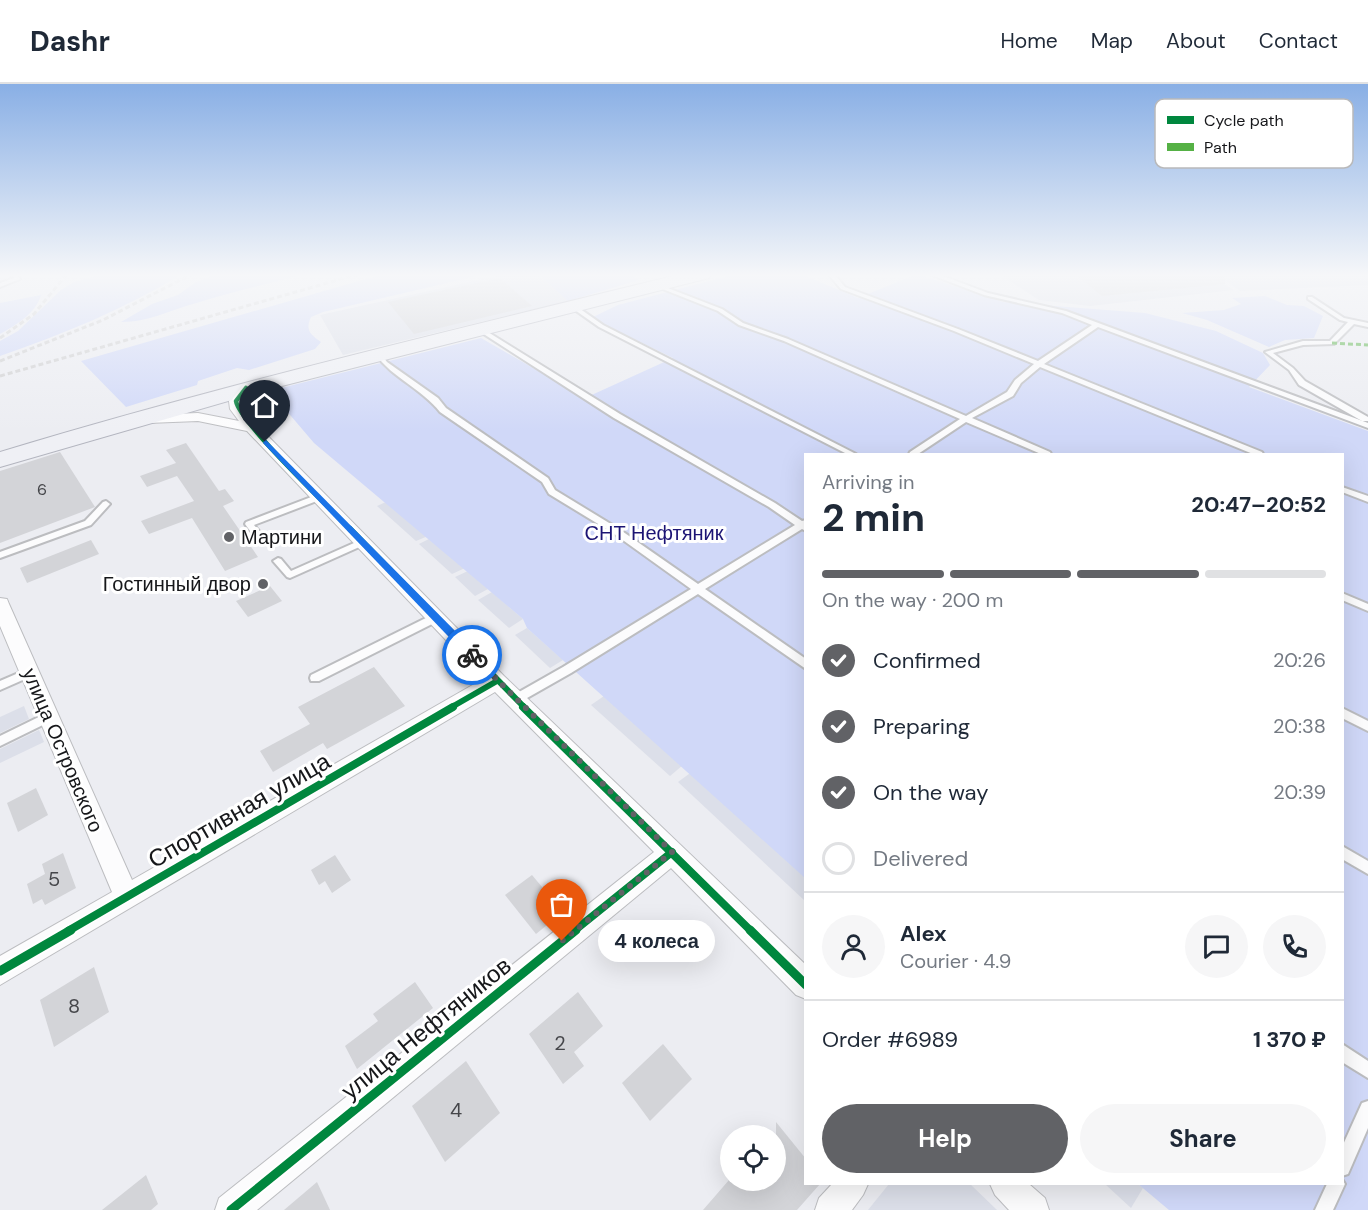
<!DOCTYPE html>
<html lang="en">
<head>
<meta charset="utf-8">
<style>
	body { margin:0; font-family:"DM Sans",sans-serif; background:#f6f6f7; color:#1f2937; height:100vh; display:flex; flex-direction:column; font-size:22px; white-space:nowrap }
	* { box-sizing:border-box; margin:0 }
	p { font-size:20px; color:#747a83 }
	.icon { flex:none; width:33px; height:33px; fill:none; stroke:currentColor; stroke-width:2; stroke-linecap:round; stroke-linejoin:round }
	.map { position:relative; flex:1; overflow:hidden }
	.drawer { position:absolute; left:804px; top:369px; width:540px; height:732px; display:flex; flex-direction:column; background:#fff; border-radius:0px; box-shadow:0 6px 24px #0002 }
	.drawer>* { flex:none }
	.buttons { position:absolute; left:720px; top:1041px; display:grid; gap:12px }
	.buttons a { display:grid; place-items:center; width:66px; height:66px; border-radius:50%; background:#fff; box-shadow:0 6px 24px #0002; font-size:30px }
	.pin { position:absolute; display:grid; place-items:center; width:51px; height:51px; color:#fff; margin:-62px -26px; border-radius:50% 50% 50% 0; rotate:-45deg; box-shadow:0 0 6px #0007 }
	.pin .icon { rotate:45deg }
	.courier { position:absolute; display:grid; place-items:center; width:60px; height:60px; margin:-30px; border:4px solid #1a73e8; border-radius:50%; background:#fff; color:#222; box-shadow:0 2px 8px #0007 }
	.bubble { position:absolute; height:42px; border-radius:21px; background:#fff; box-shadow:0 6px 24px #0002; font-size:20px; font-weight:700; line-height:42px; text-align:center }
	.overview em { font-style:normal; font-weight:700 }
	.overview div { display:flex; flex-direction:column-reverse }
	.overview { display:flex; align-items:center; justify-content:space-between; height:102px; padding:0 18px }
	h1 { font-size:39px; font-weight:700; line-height:45px }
	.bar { display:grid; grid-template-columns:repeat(4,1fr); gap:9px 6px; align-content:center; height:72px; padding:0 18px }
	.bar i { height:8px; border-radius:4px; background:#e0e1e3 }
	.bar .active { background:#616266 }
	.bar p { grid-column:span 4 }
	.line { display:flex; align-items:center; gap:15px; padding:0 18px; border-top:2px solid #e0e1e3 }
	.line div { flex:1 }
	.round { display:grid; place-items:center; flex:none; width:63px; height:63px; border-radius:32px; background:#f6f6f7 }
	ol { padding:0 18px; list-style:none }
	li { display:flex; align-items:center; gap:18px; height:66px }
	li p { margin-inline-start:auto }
	li .icon { padding:6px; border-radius:50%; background:#616266; color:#fff; stroke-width:4 }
	li:last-child { color:#747a83 }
	li i { width:33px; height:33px; border:3px solid #e0e1e3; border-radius:50% }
	.action { display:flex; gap:12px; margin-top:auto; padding:12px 18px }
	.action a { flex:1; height:69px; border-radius:36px; background:#616266; color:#fff; font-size:24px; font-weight:700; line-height:69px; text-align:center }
	.action a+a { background:#f6f6f7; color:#1f2937 }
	header { display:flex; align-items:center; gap:36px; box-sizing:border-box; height:84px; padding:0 30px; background:#fff; border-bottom:2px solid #e0e1e3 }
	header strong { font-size:28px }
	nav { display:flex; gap:33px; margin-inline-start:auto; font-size:21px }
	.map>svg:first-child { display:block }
	.built { fill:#dcdfe9 }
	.green { fill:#d0d8f8 }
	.building { fill:#d3d4d8 }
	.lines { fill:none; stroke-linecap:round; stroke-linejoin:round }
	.service-casing { stroke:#bcbdc0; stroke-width:4 }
	.minor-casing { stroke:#bcbdc0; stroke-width:2 }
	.primary-casing { stroke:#b3b5bf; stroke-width:2 }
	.service { fill:#fcfcfd; fill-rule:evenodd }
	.minor { fill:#fcfcfd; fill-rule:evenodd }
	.primary { fill:#eff0f5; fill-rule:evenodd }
	.rail { stroke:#cfcfd0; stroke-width:3; stroke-dasharray:5 3; stroke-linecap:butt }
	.quiet { stroke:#55b145; stroke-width:3; stroke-dasharray:5 3; stroke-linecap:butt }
	.cycleway-far3-casing { stroke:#fff; stroke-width:8 }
	.cycleway-far2-casing { stroke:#fff; stroke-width:10 }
	.cycleway-far1-casing { stroke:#fff; stroke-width:11 }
	.cycleway-casing { stroke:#fff; stroke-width:13 }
	.cycleway-far3 { stroke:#00873e; stroke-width:4.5 }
	.cycleway-far2 { stroke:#00873e; stroke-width:6 }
	.cycleway-far1 { stroke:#00873e; stroke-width:8 }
	.cycleway { stroke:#00873e; stroke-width:9 }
	.route { fill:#1a73e8 }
	.done { stroke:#616266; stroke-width:6; stroke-dasharray:0 10.8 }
	.poi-dot { fill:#616266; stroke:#fff; stroke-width:2 }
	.labels { text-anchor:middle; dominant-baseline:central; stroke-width:6; stroke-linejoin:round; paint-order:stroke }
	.number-label { font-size:16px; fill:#45464a }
	.park-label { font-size:20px; fill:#1c1474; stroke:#fff }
	.poi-label { font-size:20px; fill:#16171a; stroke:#fff; text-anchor:start }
	.street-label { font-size:20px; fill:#16171a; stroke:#fff }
	.near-number-label { font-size:20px; fill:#45464a }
	.near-street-label { font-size:24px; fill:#16171a; stroke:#fff }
	.key { fill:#fff; stroke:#b9b9ba; stroke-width:1.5 }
	.key-label { font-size:16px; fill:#16171a }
</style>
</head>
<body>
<header>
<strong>Dashr</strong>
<nav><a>Home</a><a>Map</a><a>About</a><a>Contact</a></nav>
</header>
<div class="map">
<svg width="1368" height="1126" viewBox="0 0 1368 1126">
	<rect width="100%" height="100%" fill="#ecedf2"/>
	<g class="built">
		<polygon points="506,190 538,190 568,217 343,271 320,231"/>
		<polygon points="999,190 1207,190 1234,206 1090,222 1039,216"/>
		<polygon points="1217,190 1368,190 1368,201 1240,207"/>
		<polygon points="388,417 428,452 416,457 377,422"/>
		<polygon points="431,454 465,484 452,490 419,460"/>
		<polygon points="468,487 488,505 475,512 455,493"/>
		<polygon points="492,508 523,535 509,544 478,516"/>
		<polygon points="527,544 563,576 550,584 515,551"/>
		<polygon points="604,612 683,681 670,692 591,621"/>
		<polygon points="24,622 29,635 0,649 0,633"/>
		<polygon points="39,646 44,658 0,679 0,665"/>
		<polygon points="693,687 805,789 805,817 678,698"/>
		<polygon points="889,1100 970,1100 997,1126 868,1126"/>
		<polygon points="1105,1100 1138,1100 1143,1104 1131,1124"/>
	</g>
	<g class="green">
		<path d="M103,190H182C124,225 64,250 0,272V257L18,247L61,206L74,198Z"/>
		<path d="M217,190H305C268,200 230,208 193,220C168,227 148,238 121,238L152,220L178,211L196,198Z"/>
		<path d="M383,190H485L323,228L311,233C305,246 310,250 321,258L315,265L249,286L237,284L198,297L197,301L126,323L81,277Z"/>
		<polygon points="538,190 630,190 639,196 568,217"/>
		<polygon points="736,190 801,190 858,214 917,190 1003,218 1145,229 1216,247 1263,269 1270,281 1249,303 1368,347 1368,1126 1169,1126 1138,1100 1342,1100 1342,370 806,370 805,794 527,544 523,535 314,359 285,325 277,305 481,254 585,314 673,274 605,241 593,233 618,221"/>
		<path d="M41,211C36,229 16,241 0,250V219Z"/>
		<polygon points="1265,212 1287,221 1304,222 1323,232 1314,254 1285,256 1269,263 1207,236 1182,229 1224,226 1241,220 1232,214"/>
	</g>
	<g class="building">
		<polygon points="1075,190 1225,190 1225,200 1102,212"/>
		<polygon points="500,194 532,222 414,250 388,218"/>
		<polygon points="186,359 219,407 225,405 234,417 223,422 258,473 225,487 192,434 149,450 141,437 194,417 177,392 147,403 140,392 176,379 166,366"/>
		<polygon points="60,368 95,423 0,459 0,387"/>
		<polygon points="91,456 99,470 27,499 20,484"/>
		<polygon points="270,502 282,517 248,533 236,517"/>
		<polygon points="374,583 405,622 327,665 323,659 273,688 260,667 310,640 298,623"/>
		<polygon points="36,704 48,731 18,748 7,719"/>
		<polygon points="63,769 76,804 45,821 42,815 33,820 27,800 45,790 42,780"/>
		<polygon points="335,771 351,796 332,809 325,797 319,801 311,786"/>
		<polygon points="532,791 563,828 536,850 505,811"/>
		<polygon points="94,883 109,928 54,963 40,916"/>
		<polygon points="415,898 433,924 357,985 345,962 378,937 373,930"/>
		<polygon points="578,908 603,942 574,968 584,982 563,1000 529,950"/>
		<polygon points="663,960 692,995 650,1037 622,999"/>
		<polygon points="466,977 500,1029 445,1078 412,1022"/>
		<polygon points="776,1038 806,1075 806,1100 820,1100 797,1126 703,1126 729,1096 776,1096"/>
		<polygon points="146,1091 158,1120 151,1126 102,1126"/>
		<polygon points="317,1098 330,1126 284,1126"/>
	</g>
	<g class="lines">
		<g class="service-casing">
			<g id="service">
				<polygon points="11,190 17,190 20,195 0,203 0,199 14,194"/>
				<polygon points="828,190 834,190 845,203 958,245 1038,277 1092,241 1062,229 984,211 929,190 938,190 988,209 1066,227 1368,339 1368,344 1098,243 1044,280 1262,368 1263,370 1253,370 1040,283 1021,299 1013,312 972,334 1050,368 1051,370 1041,370 966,338 918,370 909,370 910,368 960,335 784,257 739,241 718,227 655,202 660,201 722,225 743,239 788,255 966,332 1007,308 1015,296 1034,280 954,247 841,205"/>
				<polygon points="1308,213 1312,213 1344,234 1368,239 1368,243 1354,240 1334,260 1303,261 1273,269 1293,284 1305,297 1368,333 1368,337 1362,337 1299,301 1289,286 1265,268 1303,257 1330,257 1348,238 1340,236 1308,215"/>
				<polygon points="572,222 576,222 603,241 856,370 847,370 599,243 572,224"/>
				<path d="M479,245H483L620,330L775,419L802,437L806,436V447L802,445L705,505L806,575V585L698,510L571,589L520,618H512L510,615L512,612L563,583L691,505L613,449L549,410L542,398L440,328C422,305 393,294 376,271L377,270H381L387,278L438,314L446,324L548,394L555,406L619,445L698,500L795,441L769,423L614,334L479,247Z"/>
				<polygon points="1342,403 1368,412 1368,418 1342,408"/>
				<polygon points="319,410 323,413 322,415 254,441 264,453 262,455 256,455 245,440 246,438"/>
				<polygon points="106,417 110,420 91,441 0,474 0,468 85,437 103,418"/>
				<polygon points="363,455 368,458 366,460 290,494 287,493 273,477 278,474 281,475 291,487"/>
				<polygon points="1342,509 1368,520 1368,527 1342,516"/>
				<polygon points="436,529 441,533 440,536 319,597 311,597 310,594 311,591"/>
				<polygon points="30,584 34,585 35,588 34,591 0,606 0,597"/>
				<polygon points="1342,624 1368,637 1368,647 1342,634"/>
				<polygon points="49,628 53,630 55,633 53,636 0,662 0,652"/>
				<polygon points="1342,762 1368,777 1368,790 1342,775"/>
				<polygon points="1342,960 1368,977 1368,994 1342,978"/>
				<polygon points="1368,1017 1368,1044 1348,1090 1342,1092 1342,1063 1362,1019"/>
				<polygon points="1342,1095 1345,1100 1333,1126 1315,1126 1327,1100 1342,1100"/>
			</g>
		</g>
		<g class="minor-casing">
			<g id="minor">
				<polygon points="246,300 253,304 243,317 244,325 257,341 504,592 806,881 806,915 796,911 671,784 257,1126 215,1126 219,1114 654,768 495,608 0,901 0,872 112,808 0,542 0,514 7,515 9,520 132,796 483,595 247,347 198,337 148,339 141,335 148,331 198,329 239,337 230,325 229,317 241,301"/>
				<polygon points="832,1100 868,1100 863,1111 852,1126 815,1126 819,1114"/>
				<polygon points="990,1100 1029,1100 1045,1114 1049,1126 1009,1126 995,1111"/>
			</g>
		</g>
		<g class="primary-casing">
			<path id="primary" d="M681,190H711L709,194L270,305L0,383V368C225,300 453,246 681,190Z"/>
		</g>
		<use href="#service" class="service"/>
		<use href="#minor" class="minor"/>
		<use href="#primary" class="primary"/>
		<g class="rail">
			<polyline points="0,254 34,230 67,190"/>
			<polyline points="0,277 103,236 192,190"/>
			<polyline points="0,292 359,190"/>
		</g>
		<polyline class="quiet" points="1332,259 1368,261"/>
		<g class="cycleway-far3-casing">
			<path id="cycleway-far3" d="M246,304L236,317C239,338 331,425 351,446"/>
		</g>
		<g class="cycleway-far2-casing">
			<g id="cycleway-far2">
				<polyline points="350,445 525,624"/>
				<polyline points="450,624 497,597"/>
			</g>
		</g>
		<g class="cycleway-far1-casing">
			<g id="cycleway-far1">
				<polyline points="523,623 751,847"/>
				<polyline points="68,847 453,623"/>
				<polyline points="574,847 672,768"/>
			</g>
		</g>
		<g class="cycleway-casing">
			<g id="cycleway">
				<polyline points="750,846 806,901"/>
				<polyline points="0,887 71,846"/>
				<polyline points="231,1126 576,846"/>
			</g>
		</g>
		<use href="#cycleway-far3" class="cycleway-far3"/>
		<use href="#cycleway-far2" class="cycleway-far2"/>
		<use href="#cycleway-far1" class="cycleway-far1"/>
		<use href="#cycleway" class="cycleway"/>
	</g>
	<linearGradient id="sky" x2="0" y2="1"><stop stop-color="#89afe5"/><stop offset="0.55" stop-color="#f6f7f9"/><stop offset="1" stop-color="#f6f7f9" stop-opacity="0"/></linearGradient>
	<rect width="1368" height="348" fill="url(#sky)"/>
	<polygon class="route" points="265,355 476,568 476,574 469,574 263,359"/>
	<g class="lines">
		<polyline class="done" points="472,571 672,768 562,857"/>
	</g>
	<g class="poi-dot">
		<circle cx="229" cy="453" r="6"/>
		<circle cx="263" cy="500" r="6"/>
	</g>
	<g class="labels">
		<g class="number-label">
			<text x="42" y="405">6</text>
		</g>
		<g class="park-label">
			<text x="654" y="449">СНТ Нефтяник</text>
		</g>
		<g class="poi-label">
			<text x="241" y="453">Мартини</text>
			<text x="251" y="500" text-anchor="end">Гостинный двор</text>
		</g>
		<g class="street-label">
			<text transform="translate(63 666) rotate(67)">улица Островского</text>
		</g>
		<g class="near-number-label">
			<text x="54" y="795">5</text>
			<text x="74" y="922">8</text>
			<text x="560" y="959">2</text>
			<text x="456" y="1026">4</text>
		</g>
		<g class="near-street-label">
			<text transform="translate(239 726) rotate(-30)">Спортивная улица</text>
			<text transform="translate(426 944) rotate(-39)">улица Нефтяников</text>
		</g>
	</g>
	<rect x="1155" y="15" width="198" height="69" rx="9" class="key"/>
	<rect x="1167" y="32" width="27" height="8" fill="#00873e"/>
	<rect x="1167" y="59" width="27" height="8" fill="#55b145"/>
	<g class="key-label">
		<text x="1204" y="42">Cycle path</text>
		<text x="1204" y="69">Path</text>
	</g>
</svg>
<div class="buttons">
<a><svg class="icon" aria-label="locate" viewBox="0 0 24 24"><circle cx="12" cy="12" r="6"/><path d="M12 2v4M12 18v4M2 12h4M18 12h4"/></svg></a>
</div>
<div class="pin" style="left:562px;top:857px;background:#ea580c"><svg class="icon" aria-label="bag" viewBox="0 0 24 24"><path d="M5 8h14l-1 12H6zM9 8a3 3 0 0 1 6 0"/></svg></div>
<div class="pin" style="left:265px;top:358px;background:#1f2937"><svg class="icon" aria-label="home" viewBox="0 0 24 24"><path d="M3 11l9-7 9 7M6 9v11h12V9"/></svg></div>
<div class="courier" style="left:472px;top:571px"><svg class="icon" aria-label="bike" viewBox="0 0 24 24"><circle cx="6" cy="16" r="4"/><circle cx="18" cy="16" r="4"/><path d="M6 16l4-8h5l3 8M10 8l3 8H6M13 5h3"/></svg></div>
<div class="bubble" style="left:598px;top:836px;width:117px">4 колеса</div>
<section class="drawer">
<div class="overview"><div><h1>2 min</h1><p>Arriving in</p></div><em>20:47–20:52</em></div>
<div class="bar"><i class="active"></i><i class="active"></i><i class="active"></i><i></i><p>On the way · 200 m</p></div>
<ol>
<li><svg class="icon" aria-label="check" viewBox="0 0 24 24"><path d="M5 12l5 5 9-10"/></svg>Confirmed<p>20:26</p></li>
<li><svg class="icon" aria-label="check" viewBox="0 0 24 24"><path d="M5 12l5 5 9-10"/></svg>Preparing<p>20:38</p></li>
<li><svg class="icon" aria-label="check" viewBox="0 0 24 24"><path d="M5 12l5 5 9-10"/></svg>On the way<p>20:39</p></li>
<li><i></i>Delivered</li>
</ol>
<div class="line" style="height:108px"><a class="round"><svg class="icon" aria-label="person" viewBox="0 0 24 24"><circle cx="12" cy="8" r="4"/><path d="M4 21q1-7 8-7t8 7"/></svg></a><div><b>Alex</b><p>Courier · 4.9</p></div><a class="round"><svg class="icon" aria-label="chat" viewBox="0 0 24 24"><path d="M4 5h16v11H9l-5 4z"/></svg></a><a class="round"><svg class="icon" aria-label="phone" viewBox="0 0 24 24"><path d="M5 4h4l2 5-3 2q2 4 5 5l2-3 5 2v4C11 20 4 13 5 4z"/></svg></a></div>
<div class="line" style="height:78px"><div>Order #6989</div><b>1 370 ₽</b></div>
<div class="action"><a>Help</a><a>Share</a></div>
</section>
</div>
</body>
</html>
